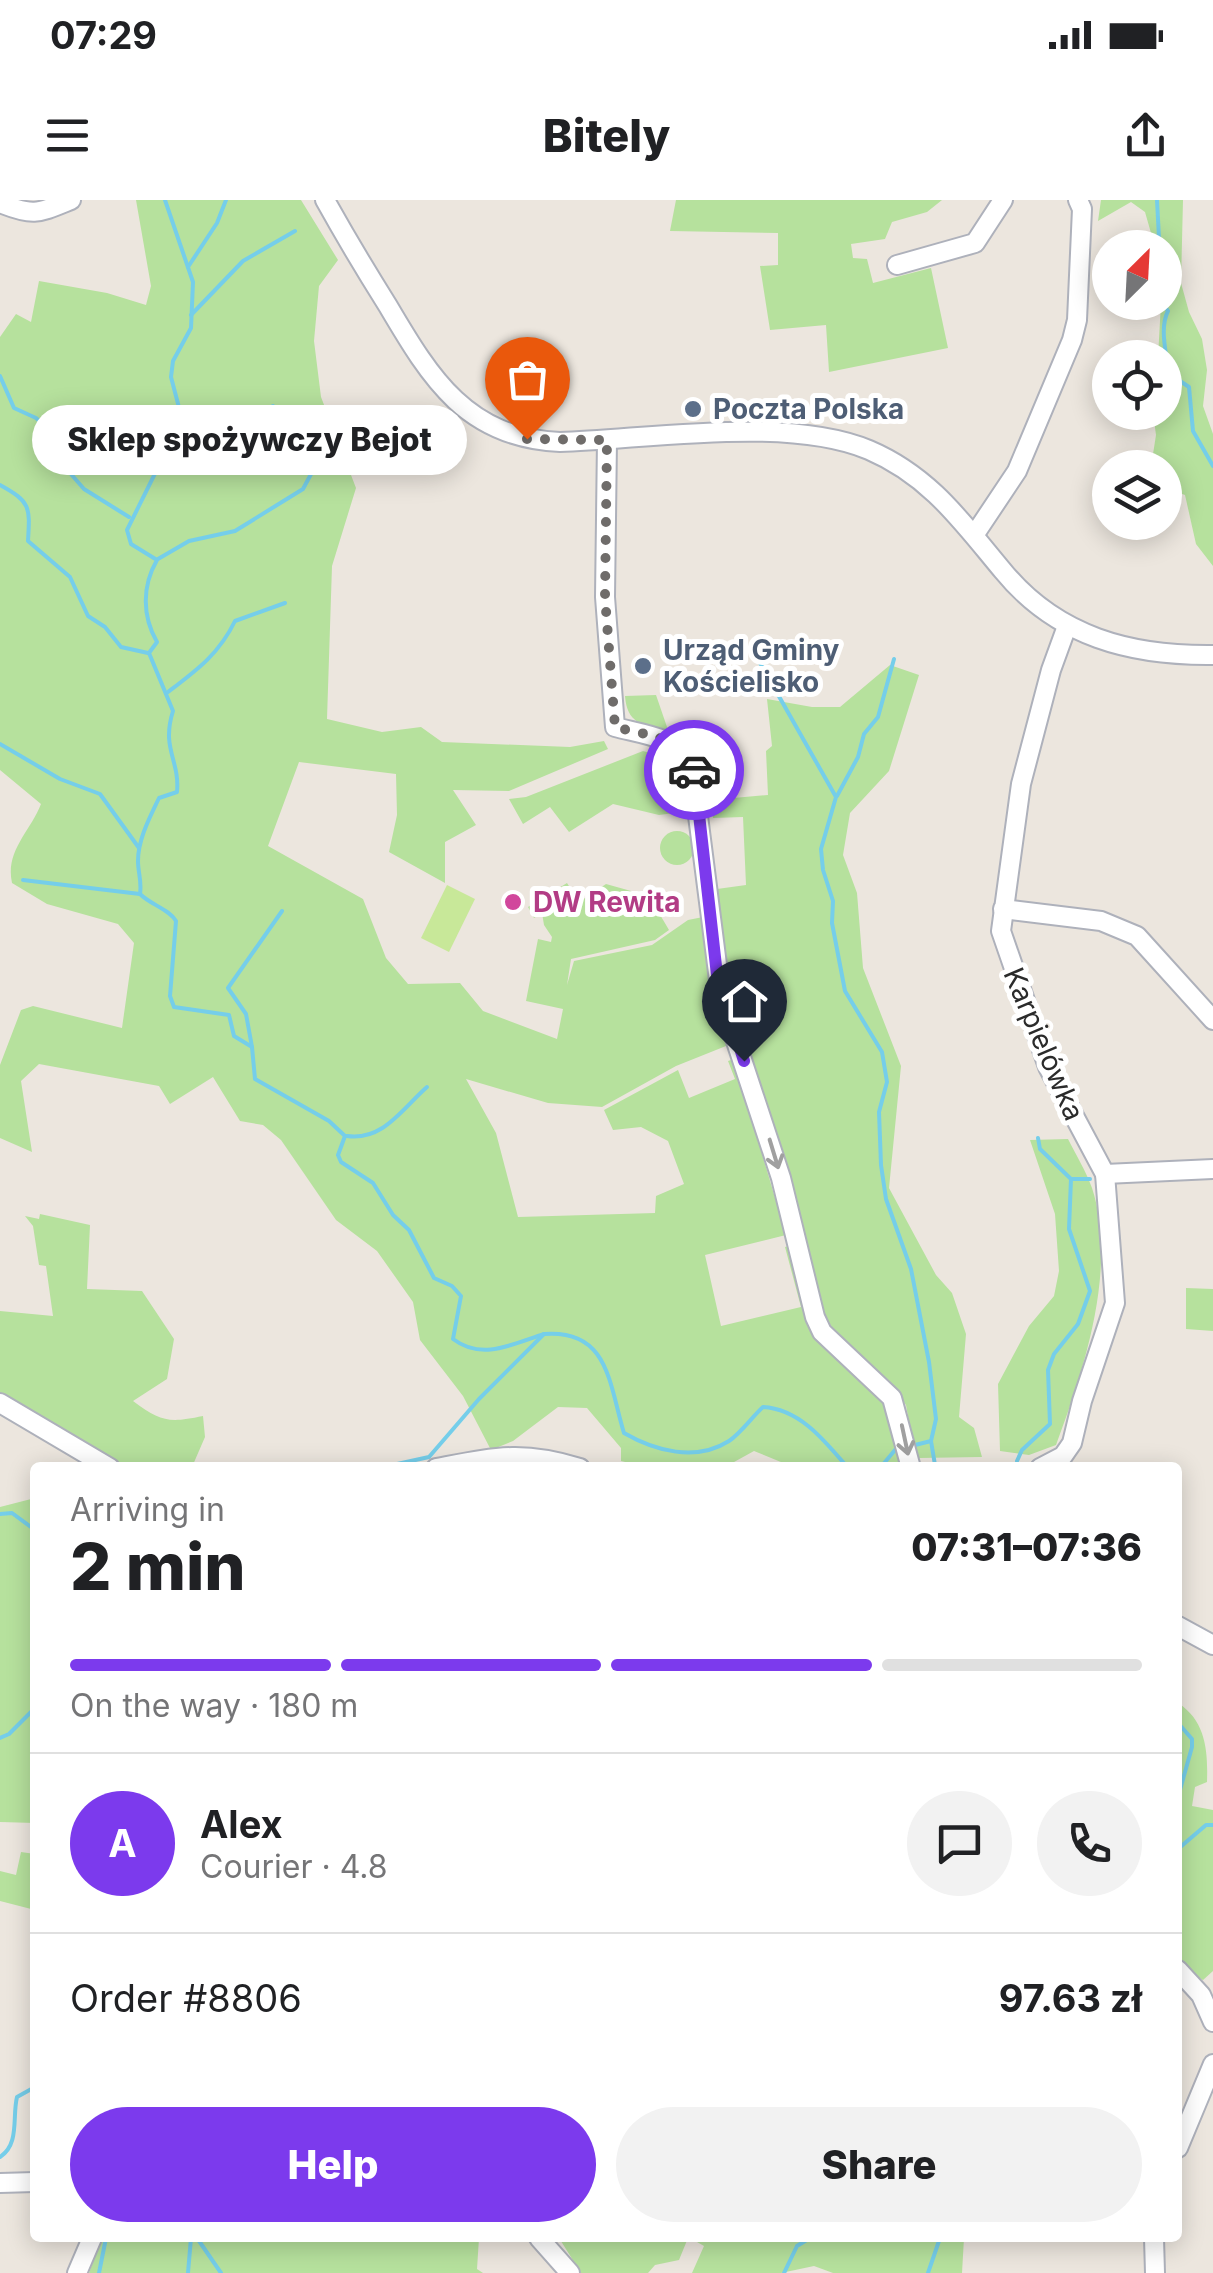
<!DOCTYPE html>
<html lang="en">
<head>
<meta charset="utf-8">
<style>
	body { margin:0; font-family:Inter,sans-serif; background:#f2f2f2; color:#202124; height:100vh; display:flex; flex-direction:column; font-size:38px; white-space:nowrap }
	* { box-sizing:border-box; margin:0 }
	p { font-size:32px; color:#757577 }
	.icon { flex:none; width:55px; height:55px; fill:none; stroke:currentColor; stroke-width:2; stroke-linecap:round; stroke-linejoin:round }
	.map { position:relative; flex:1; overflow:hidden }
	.panel { position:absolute; left:30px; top:1262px; width:1152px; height:780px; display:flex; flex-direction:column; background:#fff; border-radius:10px; box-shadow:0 5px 25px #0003 }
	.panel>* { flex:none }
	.needle { width:65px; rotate:24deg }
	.fabs { position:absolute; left:1092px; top:30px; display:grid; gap:20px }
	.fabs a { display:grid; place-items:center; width:90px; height:90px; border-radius:50%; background:#fff; box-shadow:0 5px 25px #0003; font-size:50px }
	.pin { position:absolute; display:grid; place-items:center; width:85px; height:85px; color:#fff; margin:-102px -42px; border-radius:50% 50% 50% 0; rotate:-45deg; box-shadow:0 0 10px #0007 }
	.pin .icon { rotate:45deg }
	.courier { position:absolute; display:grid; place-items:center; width:100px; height:100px; margin:-50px; border:8px solid #7c3aed; border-radius:50%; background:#fff; color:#222; box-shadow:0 2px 12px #0007 }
	.bubble { position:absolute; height:70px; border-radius:35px; background:#fff; box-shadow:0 5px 25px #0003; font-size:32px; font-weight:800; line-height:70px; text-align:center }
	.headline em { font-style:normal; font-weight:800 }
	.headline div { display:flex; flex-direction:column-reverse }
	.headline { display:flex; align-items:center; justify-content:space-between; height:170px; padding:0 40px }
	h1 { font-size:65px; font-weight:800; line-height:75px }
	.bar { display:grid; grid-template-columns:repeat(4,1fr); gap:15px 10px; align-content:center; height:120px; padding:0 40px }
	.bar i { height:12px; border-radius:8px; background:#e0e0e0 }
	.bar .current { background:#7c3aed }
	.bar p { grid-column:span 4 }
	.line { display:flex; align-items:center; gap:25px; padding:0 40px; border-top:2px solid #e0e0e0 }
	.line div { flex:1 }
	.round { display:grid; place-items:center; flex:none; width:105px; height:105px; border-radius:52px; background:#f2f2f2 }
	.cta { display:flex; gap:20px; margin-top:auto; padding:20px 40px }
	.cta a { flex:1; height:115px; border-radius:60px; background:#7c3aed; color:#fff; font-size:40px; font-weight:800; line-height:115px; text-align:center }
	.cta a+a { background:#f2f2f2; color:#202124 }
	.status { display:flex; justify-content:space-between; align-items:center; height:70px; padding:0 50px; background:#fff; direction:ltr }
	.status svg { height:28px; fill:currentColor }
	header { display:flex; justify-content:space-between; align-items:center; height:130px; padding:0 40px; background:#fff; font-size:45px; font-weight:800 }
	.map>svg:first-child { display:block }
	.green { fill:#b6e19d }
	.pitch { fill:#c8e899 }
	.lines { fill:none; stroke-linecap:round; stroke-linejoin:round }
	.stream { stroke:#75ceea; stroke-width:4 }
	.minor-casing { stroke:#aeb1bb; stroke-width:22 }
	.minor { stroke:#fff; stroke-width:18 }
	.oneway { stroke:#a0a0a0 }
	.done { stroke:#6f6c6a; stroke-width:10; stroke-dasharray:0 18 }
	.route { stroke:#7c3aed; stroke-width:12 }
	.service-dot { fill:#5c6f8a; stroke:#fff; stroke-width:4 }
	.hotel-dot { fill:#d1479c; stroke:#fff; stroke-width:4 }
	.labels { text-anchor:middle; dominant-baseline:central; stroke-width:10; stroke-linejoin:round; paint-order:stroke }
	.service-label { font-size:28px; font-weight:bold; fill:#4e5e75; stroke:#fff; text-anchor:start }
	.hotel-label { font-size:28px; font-weight:bold; fill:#b23c85; stroke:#fff; text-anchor:start }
	.street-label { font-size:28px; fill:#2b2b2b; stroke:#fff }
</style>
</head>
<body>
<div class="status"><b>07:29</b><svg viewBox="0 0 49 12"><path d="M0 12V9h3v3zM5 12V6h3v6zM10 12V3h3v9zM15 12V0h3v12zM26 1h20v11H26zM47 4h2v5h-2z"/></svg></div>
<header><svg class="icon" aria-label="menu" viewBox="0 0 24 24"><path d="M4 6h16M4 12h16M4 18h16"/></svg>Bitely<svg class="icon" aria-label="share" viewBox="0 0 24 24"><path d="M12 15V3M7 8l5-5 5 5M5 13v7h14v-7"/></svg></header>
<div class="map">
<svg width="1213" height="2073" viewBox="0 0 1213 2073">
	<rect width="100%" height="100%" fill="#ece6de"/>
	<g class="green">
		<path d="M136,0H301L338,60L319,86L314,141L321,197L356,288L332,366L327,519L382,532L421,527L442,542L570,547L604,541L608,549L509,591L453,590L476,625L445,642V683L389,652L397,615L396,574L299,562L268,646L363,699L386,758L408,784L460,783L483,811L557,839L563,809L526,801L538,739L551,742L552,737L544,725L542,713L534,718L528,707L567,683L579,702L606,684L649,696L669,730L655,740L571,759L567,785L574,761L652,745L688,720L703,717L731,844L676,866L602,907L548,903L466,879L496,933L518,1017L655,1013L656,996L684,984L668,941L641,927L613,930L604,910L678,870L689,898L735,879L728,861L734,859L786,1035L705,1055L721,1126L801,1107L785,1047L789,1046L805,1104L882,1195L900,1246L902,1267H793L754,1251L725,1267H646L621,1261V1248L587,1208L558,1207L513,1241L491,1250L463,1196L420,1140L413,1102L377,1051L336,1020L281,940L263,925L240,921L213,877L170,904L159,886L39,864L21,881L32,952L0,938V865L21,810L33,806L122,828L134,743L118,724L47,704L12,683C5,651 30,632 41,604L0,570V137L16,114L31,122L39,81L107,93L146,105L151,86Z"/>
		<polygon points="676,0 942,0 927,12 892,22 885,39 851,44 853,58 867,59 873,83 931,68 948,148 829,172 826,125 770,130 760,66 778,65 778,33 670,31"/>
		<polygon points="1101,0 1183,0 1181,83 1189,112 1202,139 1207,170 1203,206 1213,234 1213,366 1196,344 1185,295 1165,288 1165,268 1151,267 1156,235 1153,213 1165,212 1165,158 1158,157 1161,103 1165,102 1165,48 1155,47 1145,12 1131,2 1098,21"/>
		<polygon points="890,465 919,475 889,571 850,613 843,655 857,693 863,768 901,866 889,988 936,1075 952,1093 966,1134 959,1217 974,1228 982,1257 919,1258 914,1251 906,1205 888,1180 835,1132 823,1113 785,964 732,796 722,752 717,689 746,685 743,617 713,618 711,600 768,595 766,551 772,546 767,499 812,507 840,507"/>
		<path d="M656,495L667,527L666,532C642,525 627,523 625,496Z"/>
		<polygon points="643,551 671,559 684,568 690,600 682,612 659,615 613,604 569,632 550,607 523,624 509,599 526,597"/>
		<circle cx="677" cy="648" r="17"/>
		<path d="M1068,939C1076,955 1086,971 1092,988C1118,1067 1084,1170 1056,1245L1029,1255L1000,1251L998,1184L1029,1126L1054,1096L1059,1071L1055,1014L1030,940Z"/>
		<path d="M40,1014L90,1025L87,1089L142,1091L174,1139L167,1179L133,1201C161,1222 169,1223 203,1216L205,1237L192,1267H119L0,1195V1111L53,1116L46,1066L39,1065L33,1026L25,1016L39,1019Z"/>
		<polygon points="1186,1088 1213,1089 1213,1131 1186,1129"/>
		<polygon points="35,1298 35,1623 0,1622 0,1307"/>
		<path d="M1178,1503C1206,1521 1208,1551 1207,1582L1195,1587L1192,1606L1213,1610V1771L1203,1780L1178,1765Z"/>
		<polygon points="21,1652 35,1654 35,1710 0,1701 0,1671 16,1675"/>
		<polygon points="102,2038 479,2038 477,2069 483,2073 89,2073"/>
		<polygon points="559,2038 688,2038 679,2060 655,2065 648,2073 581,2073"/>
		<polygon points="690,2038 964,2038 962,2073 833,2073 814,2066 781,2073 692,2073 704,2046"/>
	</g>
	<polygon class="pitch" points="447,685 475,699 449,752 421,738"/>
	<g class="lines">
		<g class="stream">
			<path d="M165,0L193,82L191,128L173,161L171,177L182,219L127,330L131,344L157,360C142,386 142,416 157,442L149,453L173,511C161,549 180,560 177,592L159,598C150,617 138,639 138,661C138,673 142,681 140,694C151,705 169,709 176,721L170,796L174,807L229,815L234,836L252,847L255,879L329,921L345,936L338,955L341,962L373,983L393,1015L409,1030L434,1078L452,1086L461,1096L453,1139C482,1161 513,1144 544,1134"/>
			<polyline points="1157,0 1159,38 1172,53 1165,71"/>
			<polyline points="188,67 217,23 226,0"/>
			<path d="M1162,102L1168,111C1159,129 1167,153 1168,173L1189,187L1193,231L1213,266"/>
			<polyline points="191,115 243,61 295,31"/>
			<polyline points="0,176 14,208 36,218 48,229 57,258 84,289 129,317"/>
			<path d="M167,245C209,245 238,226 273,206"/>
			<path d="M0,285C31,302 30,307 28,341L70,377L88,416L105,427L121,447L148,453"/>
			<polyline points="158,359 189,341 235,331 303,289 325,248"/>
			<polyline points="755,454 836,597 821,649 823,670 833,701 832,723 845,791 882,852 887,882 879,912 881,965 886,999 911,1069 929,1162 936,1219 931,1241 935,1265"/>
			<path d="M168,492C197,470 219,454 235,421L285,403"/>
			<polyline points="0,544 60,579 100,594 139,648"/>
			<polyline points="837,596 858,557 864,534 878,517 894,459"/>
			<polyline points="23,680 140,694"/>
			<polyline points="252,847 246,814 228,788 282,711"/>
			<path d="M347,936C383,941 402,909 427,887"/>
			<polyline points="1071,979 1090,979"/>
			<polyline points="911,1246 931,1241"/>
			<polyline points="1017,1261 1022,1250 1050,1224 1048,1170 1054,1154 1078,1124 1090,1091 1069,1029 1071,979 1040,949 1038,938"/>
			<path d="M379,1268L429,1257L479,1199L544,1134C609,1129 609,1184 624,1233C655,1251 696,1262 729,1241C741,1233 752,1217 763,1207C800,1209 825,1241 848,1268"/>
			<polyline points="880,1268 895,1250 902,1248"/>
			<polyline points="0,1314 12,1313 35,1330"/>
			<polyline points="1178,1523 1192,1539 1192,1547 1178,1597"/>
			<polyline points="0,1538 9,1534 35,1508"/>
			<polyline points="1178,1649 1206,1625 1213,1625"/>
			<path d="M0,1957C20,1944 12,1917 17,1897L35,1887"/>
			<polyline points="197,2038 221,2073"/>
			<polyline points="99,2073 106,2038"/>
			<polyline points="188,2073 191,2038"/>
			<polyline points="784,2073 797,2046 810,2038"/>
			<polyline points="928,2073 940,2038"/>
		</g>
		<g class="minor-casing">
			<g id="minor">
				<path d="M325,0C345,36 366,71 388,106C431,179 467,238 560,242C650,239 788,216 869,250C930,276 962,322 1003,371C1057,437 1131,456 1213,455"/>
				<path d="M0,3C34,17 39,13 71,0"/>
				<polyline points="897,65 975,43 1003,0"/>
				<path d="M607,240L605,397L615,527C641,534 676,537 691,561L721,796L781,978L815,1117L822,1132L892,1198L911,1268"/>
				<polyline points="975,334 1017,271 1072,140 1077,120 1082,9 1078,0"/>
				<polyline points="1003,709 1101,721 1137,736 1213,820"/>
				<polyline points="1105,974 1213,969"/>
				<polyline points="0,1203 110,1268"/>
				<path d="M436,1268C495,1257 522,1250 580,1268"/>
				<polyline points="1040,1268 1063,1256 1072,1243 1082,1201 1115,1103 1105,974 1048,867 1001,731 1021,584 1051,470 1067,426"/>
				<polyline points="1178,1426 1213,1445"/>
				<polyline points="1178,1770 1201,1795 1213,1822"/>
				<polyline points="1178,1948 1213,1864"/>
				<polyline points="0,1983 35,1982"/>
				<polyline points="539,2038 570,2073"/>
				<polyline points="1154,2038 1155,2073"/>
				<polyline points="77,2073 92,2038"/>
			</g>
		</g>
		<use href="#minor" class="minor"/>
	</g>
	<defs><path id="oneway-shaft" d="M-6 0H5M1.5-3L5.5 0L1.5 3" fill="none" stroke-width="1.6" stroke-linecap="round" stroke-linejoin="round" transform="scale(2.5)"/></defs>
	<g class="oneway">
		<use href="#oneway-shaft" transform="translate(774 954) rotate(73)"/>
		<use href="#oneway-shaft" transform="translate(905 1240) rotate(78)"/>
	</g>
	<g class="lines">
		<path class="done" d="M527,239L607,240L605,397L615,527C645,535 685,537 694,570"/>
		<polyline class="route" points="694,570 717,775 744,861"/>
	</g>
	<g class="service-dot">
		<circle cx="693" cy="209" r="10"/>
		<circle cx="643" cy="466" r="10"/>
	</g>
	<circle class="hotel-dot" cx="513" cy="702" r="10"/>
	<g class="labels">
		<g class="service-label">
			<text x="713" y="209">Poczta Polska</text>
			<text x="663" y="450">Urząd Gminy<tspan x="663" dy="32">Kościelisko</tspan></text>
		</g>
		<g class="hotel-label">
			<text x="533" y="702">DW Rewita</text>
		</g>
		<g class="street-label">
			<text transform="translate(1044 844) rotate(67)">Karpielówka</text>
		</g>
	</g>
</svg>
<div class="fabs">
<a><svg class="needle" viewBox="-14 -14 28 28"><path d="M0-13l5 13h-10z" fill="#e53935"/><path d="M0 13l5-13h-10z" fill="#757577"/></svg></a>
<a><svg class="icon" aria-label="locate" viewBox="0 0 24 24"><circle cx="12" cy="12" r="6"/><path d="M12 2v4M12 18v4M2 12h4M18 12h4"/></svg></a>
<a><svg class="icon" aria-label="layers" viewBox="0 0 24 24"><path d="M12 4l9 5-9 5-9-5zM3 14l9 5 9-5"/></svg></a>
</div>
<div class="pin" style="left:527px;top:239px;background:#ea580c"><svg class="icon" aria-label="bag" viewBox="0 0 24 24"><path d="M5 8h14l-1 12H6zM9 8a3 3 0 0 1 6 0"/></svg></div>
<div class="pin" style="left:744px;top:861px;background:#1f2937"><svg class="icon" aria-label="home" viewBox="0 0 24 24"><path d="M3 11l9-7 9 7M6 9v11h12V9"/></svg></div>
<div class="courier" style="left:694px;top:570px"><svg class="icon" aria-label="car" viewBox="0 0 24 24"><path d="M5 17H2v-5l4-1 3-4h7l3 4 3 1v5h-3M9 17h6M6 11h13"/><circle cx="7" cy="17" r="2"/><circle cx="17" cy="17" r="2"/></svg></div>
<div class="bubble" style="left:32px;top:205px;width:435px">Sklep spożywczy Bejot</div>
<section class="panel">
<div class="headline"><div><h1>2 min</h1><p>Arriving in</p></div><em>07:31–07:36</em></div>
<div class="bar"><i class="current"></i><i class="current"></i><i class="current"></i><i></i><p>On the way · 180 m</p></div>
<div class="line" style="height:180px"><b class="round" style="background:#7c3aed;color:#fff">A</b><div><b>Alex</b><p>Courier · 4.8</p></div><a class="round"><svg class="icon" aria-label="chat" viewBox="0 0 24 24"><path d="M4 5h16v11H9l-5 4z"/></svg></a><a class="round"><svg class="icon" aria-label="phone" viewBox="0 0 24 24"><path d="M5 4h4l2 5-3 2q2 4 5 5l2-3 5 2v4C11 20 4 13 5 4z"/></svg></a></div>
<div class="line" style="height:130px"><div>Order #8806</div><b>97.63 zł</b></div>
<div class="cta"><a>Help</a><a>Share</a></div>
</section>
</div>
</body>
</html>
